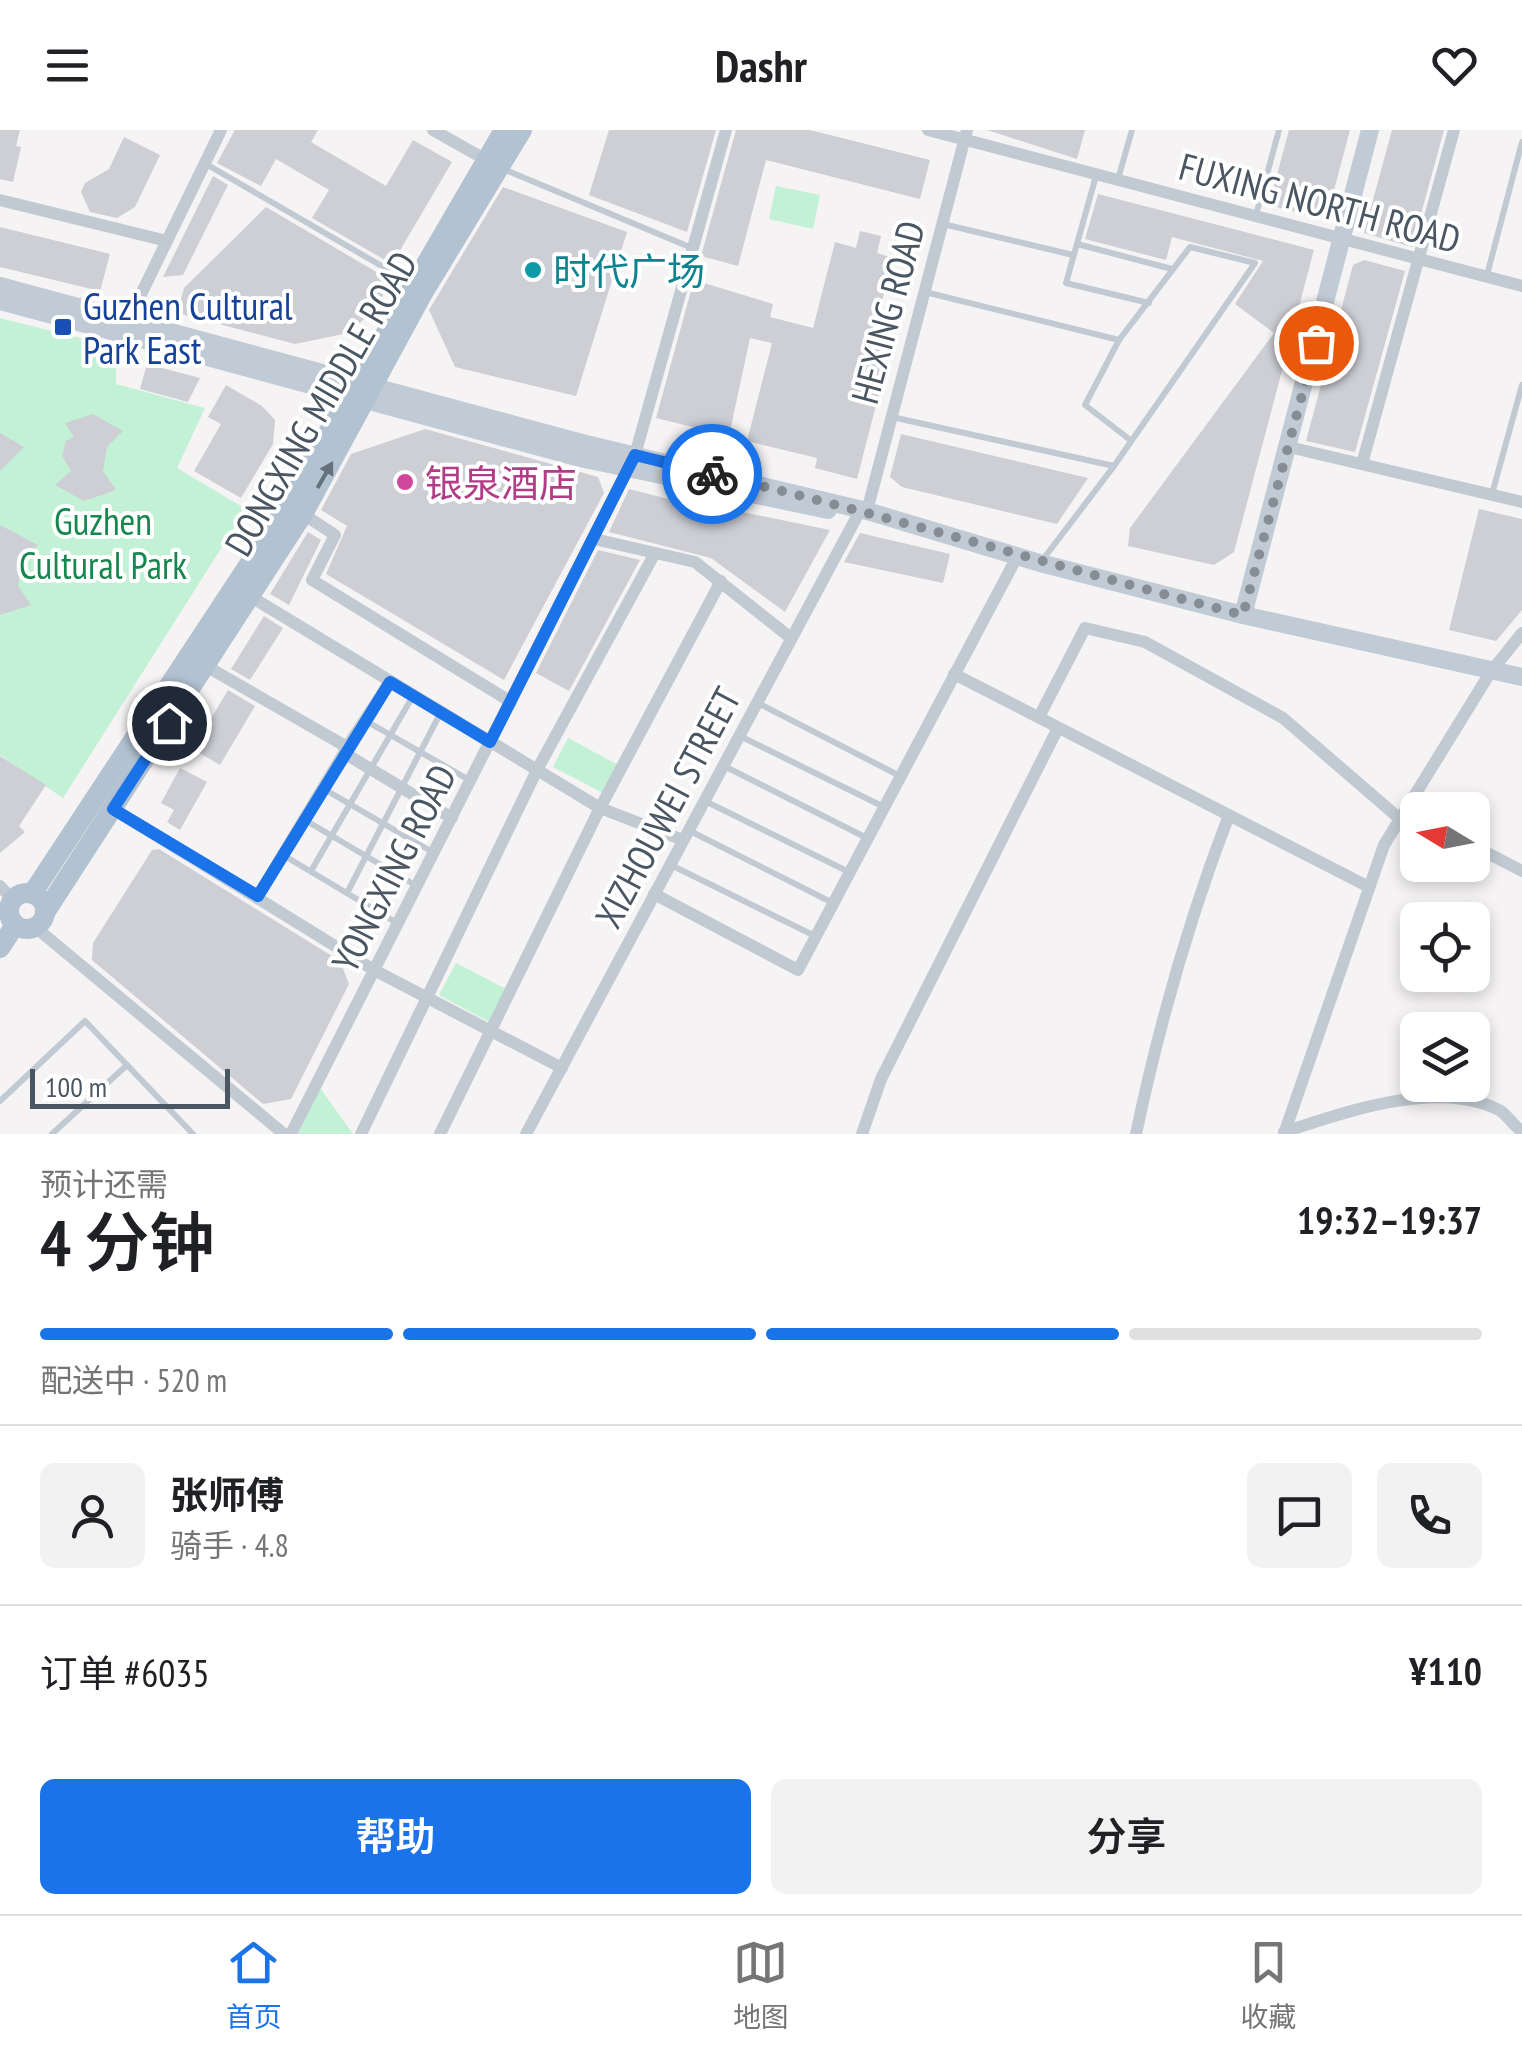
<!DOCTYPE html>
<html lang="zh">
<head>
<meta charset="utf-8">
<style>
	body { margin:0; font-family:"PT Sans Narrow","Noto Sans SC",sans-serif; background:#f2f2f2; color:#202124; height:100vh; display:flex; flex-direction:column; font-size:38px; white-space:nowrap }
	* { box-sizing:border-box; margin:0 }
	p { font-size:32px; color:#757577 }
	.icon { flex:none; width:55px; height:55px; fill:none; stroke:currentColor; stroke-width:2; stroke-linecap:round; stroke-linejoin:round }
	.map { position:relative; height:1004px; overflow:hidden }
	.side { display:flex; flex-direction:column; background:#fff; flex:1 }
	.side>* { flex:none }
	.needle { width:65px; rotate:280deg }
	.buttons { position:absolute; left:1400px; top:662px; display:grid; gap:20px }
	.buttons a { display:grid; place-items:center; width:90px; height:90px; border-radius:15px; background:#fff; box-shadow:0 5px 15px #0003; font-size:50px }
	.scale { position:absolute; left:30px; bottom:25px; width:200px; box-sizing:border-box; padding-left:10px; border:5px solid #4a5661; border-top:0; font-size:28px; line-height:35px; white-space:nowrap; color:#4a5661; -webkit-text-stroke:8px #fff; paint-order:stroke }
	.pin { position:absolute; display:grid; place-items:center; width:85px; height:85px; color:#fff; margin:-42px; border:5px solid #fff; border-radius:50%; box-shadow:0 2px 10px #0007 }
	.courier { position:absolute; display:grid; place-items:center; width:100px; height:100px; margin:-50px; border:8px solid #1a73e8; border-radius:50%; background:#fff; color:#222; box-shadow:0 2px 12px #0007 }
	.overview em { font-style:normal; font-weight:600 }
	.overview div { display:flex; flex-direction:column-reverse }
	.overview { display:flex; align-items:center; justify-content:space-between; height:170px; padding:0 40px }
	h1 { font-size:65px; font-weight:600; line-height:75px }
	.bar { display:grid; grid-template-columns:repeat(4,1fr); gap:15px 10px; align-content:center; height:120px; padding:0 40px }
	.bar i { height:12px; border-radius:8px; background:#e0e0e0 }
	.bar .on { background:#1a73e8 }
	.bar p { grid-column:span 4 }
	.line { display:flex; align-items:center; gap:25px; padding:0 40px; border-top:2px solid #e0e0e0 }
	.line div { flex:1 }
	.round { display:grid; place-items:center; flex:none; width:105px; height:105px; border-radius:15px; background:#f2f2f2 }
	.action { display:flex; gap:20px; margin-top:auto; padding:20px 40px }
	.action a { flex:1; height:115px; border-radius:15px; background:#1a73e8; color:#fff; font-size:40px; font-weight:600; line-height:115px; text-align:center }
	.action a+a { background:#f2f2f2; color:#202124 }
	header { display:flex; justify-content:space-between; align-items:center; height:130px; padding:0 40px; background:#fff; font-size:45px; font-weight:600 }
	.tabs { display:flex; justify-content:space-around; align-items:center; height:140px; border-top:2px solid #e0e0e0; background:#fff; font-size:28px; color:#757577 }
	.tabs a { display:grid; justify-items:center; gap:5px }
	.tabs .on { color:#1a73e8 }
	.map>svg:first-child { display:block }
	.green { fill:#c3f1d5 }
	.building { fill:#cdcfd5 }
	.lines { fill:none; stroke-linecap:round; stroke-linejoin:round }
	.lane { stroke:#c1cad2; stroke-width:6 }
	.street { stroke:#c1cad2; stroke-width:12 }
	.secondary { stroke:#c1cbd6; stroke-width:18 }
	.primary { stroke:#b3c2d1; stroke-width:20 }
	.oneway { fill:#64717d }
	.done { stroke:#868d94; stroke-width:10; stroke-dasharray:0 18 }
	.route { stroke:#1a73e8; stroke-width:12 }
	.culture-dot { fill:#0f9aa8; stroke:#fff; stroke-width:4 }
	.transit-dot { fill:#1a4fb4; stroke:#fff; stroke-width:4 }
	.hotel-dot { fill:#d1479c; stroke:#fff; stroke-width:4 }
	.labels { text-anchor:middle; dominant-baseline:central; stroke-width:8; stroke-linejoin:round; paint-order:stroke }
	.street-label { font-size:38px; fill:#4a5661; stroke:#fff }
	.culture-label { font-size:38px; fill:#0d838f; stroke:#fff; text-anchor:start }
	.transit-label { font-size:38px; fill:#164399; stroke:#fff; text-anchor:start }
	.hotel-label { font-size:38px; fill:#b23c85; stroke:#fff; text-anchor:start }
	.park-label { font-size:38px; fill:#17864f; stroke:#fff }
</style>
</head>
<body>
<header><svg class="icon" aria-label="menu" viewBox="0 0 24 24"><path d="M4 6h16M4 12h16M4 18h16"/></svg>Dashr<svg class="icon" aria-label="heart" viewBox="0 0 24 24"><path d="M12 20l-8-8c-3-5 5-10 8-4 3-6 11-1 8 4z"/></svg></header>
<div class="map">
<svg width="1522" height="1004" viewBox="0 0 1522 1004">
	<rect width="100%" height="100%" fill="#f5f3f3"/>
	<g class="green">
		<polygon points="776,56 820,65 813,99 769,89"/>
		<polygon points="0,188 116,217 116,254 205,278 177,338 246,379 63,668 0,625"/>
		<polygon points="568,608 622,637 607,665 553,637"/>
		<polygon points="456,833 508,860 491,893 439,865"/>
		<polygon points="320,958 353,1004 298,1004"/>
	</g>
	<g class="building">
		<polygon points="0,0 20,0 16,16 21,17 13,52 0,49"/>
		<polygon points="235,0 318,0 311,12 386,56 413,10 452,32 392,134 312,88 329,60 276,29 261,56 217,33"/>
		<polygon points="609,0 716,0 687,102 589,65"/>
		<polygon points="736,0 810,0 930,30 920,69 766,30 738,136 701,126"/>
		<polygon points="987,0 1085,0 1077,29"/>
		<polygon points="1289,0 1350,0 1326,90 1269,75"/>
		<polygon points="1392,0 1444,0 1412,117 1364,103"/>
		<polygon points="124,7 160,25 135,77 117,88 90,82 81,62 85,53 109,39"/>
		<polygon points="213,46 228,55 183,145 163,147"/>
		<polygon points="503,57 627,102 576,266 455,237 429,180"/>
		<polygon points="1098,64 1314,120 1234,422 1214,435 1128,416 1130,398 1274,203 1235,174 1263,131 1172,107 1166,130 1085,109"/>
		<polygon points="266,77 390,150 377,178 348,203 295,214 177,183 184,158"/>
		<polygon points="0,97 110,124 100,161 0,137"/>
		<polygon points="860,101 881,106 877,123 893,128 871,215 889,225 857,349 815,338 817,328 747,311 772,213 750,208 729,306 656,288 694,150 773,174 770,187 813,198 835,112 856,118"/>
		<polygon points="1364,130 1405,141 1355,322 1306,311 1353,135"/>
		<polygon points="147,234 200,248 188,272 140,259"/>
		<polygon points="226,255 262,276 275,290 273,314 241,368 194,341 221,294 208,287"/>
		<polygon points="93,284 123,301 107,317 103,341 116,360 84,371 55,355 71,341 62,326 66,311 74,307 65,293"/>
		<polygon points="425,299 598,347 604,363 504,550 326,444 347,396 321,380 351,324"/>
		<polygon points="0,303 24,317 0,341"/>
		<polygon points="901,304 1088,348 1057,394 902,357 890,347"/>
		<polygon points="629,359 731,385 733,380 830,400 785,482 711,428 609,402"/>
		<polygon points="1479,379 1522,389 1522,480 1496,511 1449,500"/>
		<polygon points="0,395 38,415 22,432 18,456 31,475 0,485"/>
		<polygon points="308,402 321,410 289,475 270,464"/>
		<polygon points="860,403 950,424 943,453 844,432"/>
		<polygon points="598,420 640,430 569,561 536,543"/>
		<polygon points="264,486 283,498 250,550 231,539"/>
		<polygon points="228,560 255,576 220,635 193,619"/>
		<polygon points="0,626 46,655 19,696 25,702 0,723"/>
		<polygon points="180,638 207,652 180,700 167,692 174,680 161,673"/>
		<polygon points="159,719 340,831 349,854 291,969 263,974 92,830 93,813 152,720"/>
	</g>
	<g class="lines">
		<g class="lane">
			<polyline points="206,34 411,153"/>
			<polyline points="501,38 692,118"/>
			<polyline points="1096,46 1066,153 1149,173"/>
			<polyline points="1118,49 1132,0"/>
			<polyline points="1256,85 1279,0"/>
			<polyline points="943,94 1073,125"/>
			<polyline points="1077,114 1172,139"/>
			<polyline points="1487,145 1522,12"/>
			<polyline points="925,162 1119,210"/>
			<polyline points="892,287 1114,336"/>
			<polyline points="1492,364 1522,255"/>
			<polyline points="1041,432 1114,336 1255,133 1190,117 1119,210 1085,275 1129,309"/>
			<polyline points="758,573 900,646"/>
			<polyline points="366,591 471,651"/>
			<polyline points="740,606 884,677"/>
			<polyline points="724,636 867,708"/>
			<polyline points="324,659 434,723"/>
			<polyline points="705,671 849,742"/>
			<polyline points="305,690 415,755"/>
			<polyline points="690,701 833,773"/>
			<polyline points="283,725 397,793"/>
			<polyline points="671,735 815,806"/>
			<polyline points="311,741 413,566"/>
			<polyline points="347,763 441,582"/>
			<polyline points="0,971 85,891 193,1004"/>
			<polyline points="52,1004 127,935"/>
		</g>
		<g class="street">
			<polyline points="433,0 488,31"/>
			<polyline points="928,0 1522,156"/>
			<polyline points="0,70 167,111"/>
			<polyline points="126,195 221,0"/>
			<polyline points="1289,317 1522,372"/>
			<polyline points="1362,334 1454,0"/>
			<polyline points="867,381 967,0"/>
			<polyline points="303,384 335,405 312,450 511,572"/>
			<polyline points="594,409 695,432 791,508"/>
			<polyline points="248,465 600,678 683,710"/>
			<polyline points="206,536 347,617 344,623 452,688"/>
			<polyline points="954,544 1369,757"/>
			<polyline points="1039,587 1085,498 1145,512 1283,588 1400,689"/>
			<polyline points="347,617 390,552"/>
			<polyline points="113,679 374,840 562,938"/>
			<polyline points="1472,715 1522,741"/>
			<polyline points="0,756 13,770"/>
			<polyline points="654,764 798,840 1018,425"/>
			<polyline points="258,766 344,623"/>
			<polyline points="35,797 284,1004"/>
			<path d="M1284,1002C1345,982 1437,949 1499,980C1508,985 1513,996 1522,1001"/>
			<polyline points="291,1004 635,325 726,0"/>
			<polyline points="361,1004 537,640 655,423"/>
			<polyline points="440,1004 600,678 721,451"/>
			<polyline points="526,1004 861,379"/>
			<polyline points="862,1004 881,949 1058,598"/>
			<path d="M1136,1004C1159,895 1189,789 1229,685"/>
			<polyline points="1284,1004 1384,715 1490,543 1522,503"/>
		</g>
		<g class="secondary">
			<polyline points="0,156 582,313 867,381 1040,433 1243,485 1522,547"/>
			<polyline points="0,171 580,328 828,380"/>
			<polyline points="1243,485 1370,0"/>
		</g>
		<g class="primary">
			<circle cx="27" cy="781" r="18"/>
			<polyline points="32,764 269,404 504,0"/>
			<polyline points="46,781 303,384 423,163 522,0"/>
			<polyline points="0,818 15,795"/>
		</g>
	</g>
	<defs><path id="oneway-solid" d="M-6-.8H1V-3.2L6.5 0L1 3.2V.8H-6Z" transform="scale(2.5)"/></defs>
	<use class="oneway" href="#oneway-solid" transform="translate(325 345) rotate(-60)"/>
	<g class="lines">
		<path class="done" d="M712,344C890,386 1065,439 1243,485L1316,213"/>
		<polyline class="route" points="169,593 113,679 258,766 390,552 490,612 635,325 712,344"/>
	</g>
	<circle class="culture-dot" cx="533" cy="140" r="10"/>
	<rect class="transit-dot" x="53" y="187" width="20" height="20" rx="5"/>
	<circle class="hotel-dot" cx="405" cy="352" r="10"/>
	<g class="labels">
		<g class="street-label">
			<text transform="translate(1320 72) rotate(15)">FUXING NORTH ROAD</text>
			<text transform="translate(887 182) rotate(-75)">HEXING ROAD</text>
			<text transform="translate(320 273) rotate(-60)">DONGXING MIDDLE ROAD</text>
			<text transform="translate(667 677) rotate(-62)">XIZHOUWEI STREET</text>
			<text transform="translate(393 738) rotate(-63)">YONGXING ROAD</text>
		</g>
		<g class="culture-label">
			<text x="553" y="140">时代广场</text>
		</g>
		<g class="transit-label">
			<text x="83" y="175">Guzhen Cultural<tspan x="83" dy="44">Park East</tspan></text>
		</g>
		<g class="hotel-label">
			<text x="425" y="352">银泉酒店</text>
		</g>
		<g class="park-label">
			<text x="103" y="390">Guzhen<tspan x="103" dy="44">Cultural Park</tspan></text>
		</g>
	</g>
</svg>
<div class="buttons">
<a><svg class="needle" viewBox="-14 -14 28 28"><path d="M0-13l5 13h-10z" fill="#e53935"/><path d="M0 13l5-13h-10z" fill="#757577"/></svg></a>
<a><svg class="icon" aria-label="locate" viewBox="0 0 24 24"><circle cx="12" cy="12" r="6"/><path d="M12 2v4M12 18v4M2 12h4M18 12h4"/></svg></a>
<a><svg class="icon" aria-label="layers" viewBox="0 0 24 24"><path d="M12 4l9 5-9 5-9-5zM3 14l9 5 9-5"/></svg></a>
</div>
<div class="scale">100 m</div>
<div class="pin" style="left:1316px;top:213px;background:#ea580c"><svg class="icon" aria-label="bag" viewBox="0 0 24 24"><path d="M5 8h14l-1 12H6zM9 8a3 3 0 0 1 6 0"/></svg></div>
<div class="pin" style="left:169px;top:593px;background:#1f2937"><svg class="icon" aria-label="home" viewBox="0 0 24 24"><path d="M3 11l9-7 9 7M6 9v11h12V9"/></svg></div>
<div class="courier" style="left:712px;top:344px"><svg class="icon" aria-label="bike" viewBox="0 0 24 24"><circle cx="6" cy="16" r="4"/><circle cx="18" cy="16" r="4"/><path d="M6 16l4-8h5l3 8M10 8l3 8H6M13 5h3"/></svg></div>
</div>
<section class="side">
<div class="overview"><div><h1>4 分钟</h1><p>预计还需</p></div><em>19:32–19:37</em></div>
<div class="bar"><i class="on"></i><i class="on"></i><i class="on"></i><i></i><p>配送中 · 520 m</p></div>
<div class="line" style="height:180px"><a class="round"><svg class="icon" aria-label="person" viewBox="0 0 24 24"><circle cx="12" cy="8" r="4"/><path d="M4 21q1-7 8-7t8 7"/></svg></a><div><b>张师傅</b><p>骑手 · 4.8</p></div><a class="round"><svg class="icon" aria-label="chat" viewBox="0 0 24 24"><path d="M4 5h16v11H9l-5 4z"/></svg></a><a class="round"><svg class="icon" aria-label="phone" viewBox="0 0 24 24"><path d="M5 4h4l2 5-3 2q2 4 5 5l2-3 5 2v4C11 20 4 13 5 4z"/></svg></a></div>
<div class="line" style="height:130px"><div>订单 #6035</div><b>¥110</b></div>
<div class="action"><a>帮助</a><a>分享</a></div>
</section>
<nav class="tabs">
<a class="on"><svg class="icon" aria-label="home" viewBox="0 0 24 24"><path d="M3 11l9-7 9 7M6 9v11h12V9"/></svg>首页</a>
<a><svg class="icon" aria-label="map" viewBox="0 0 24 24"><path d="M3 6l6-2 6 2 6-2v14l-6 2-6-2-6 2zM9 4v14M15 6v14"/></svg>地图</a>
<a><svg class="icon" aria-label="saved" viewBox="0 0 24 24"><path d="M7 4h10v16l-5-4-5 4z"/></svg>收藏</a>
</nav>
</body>
</html>
